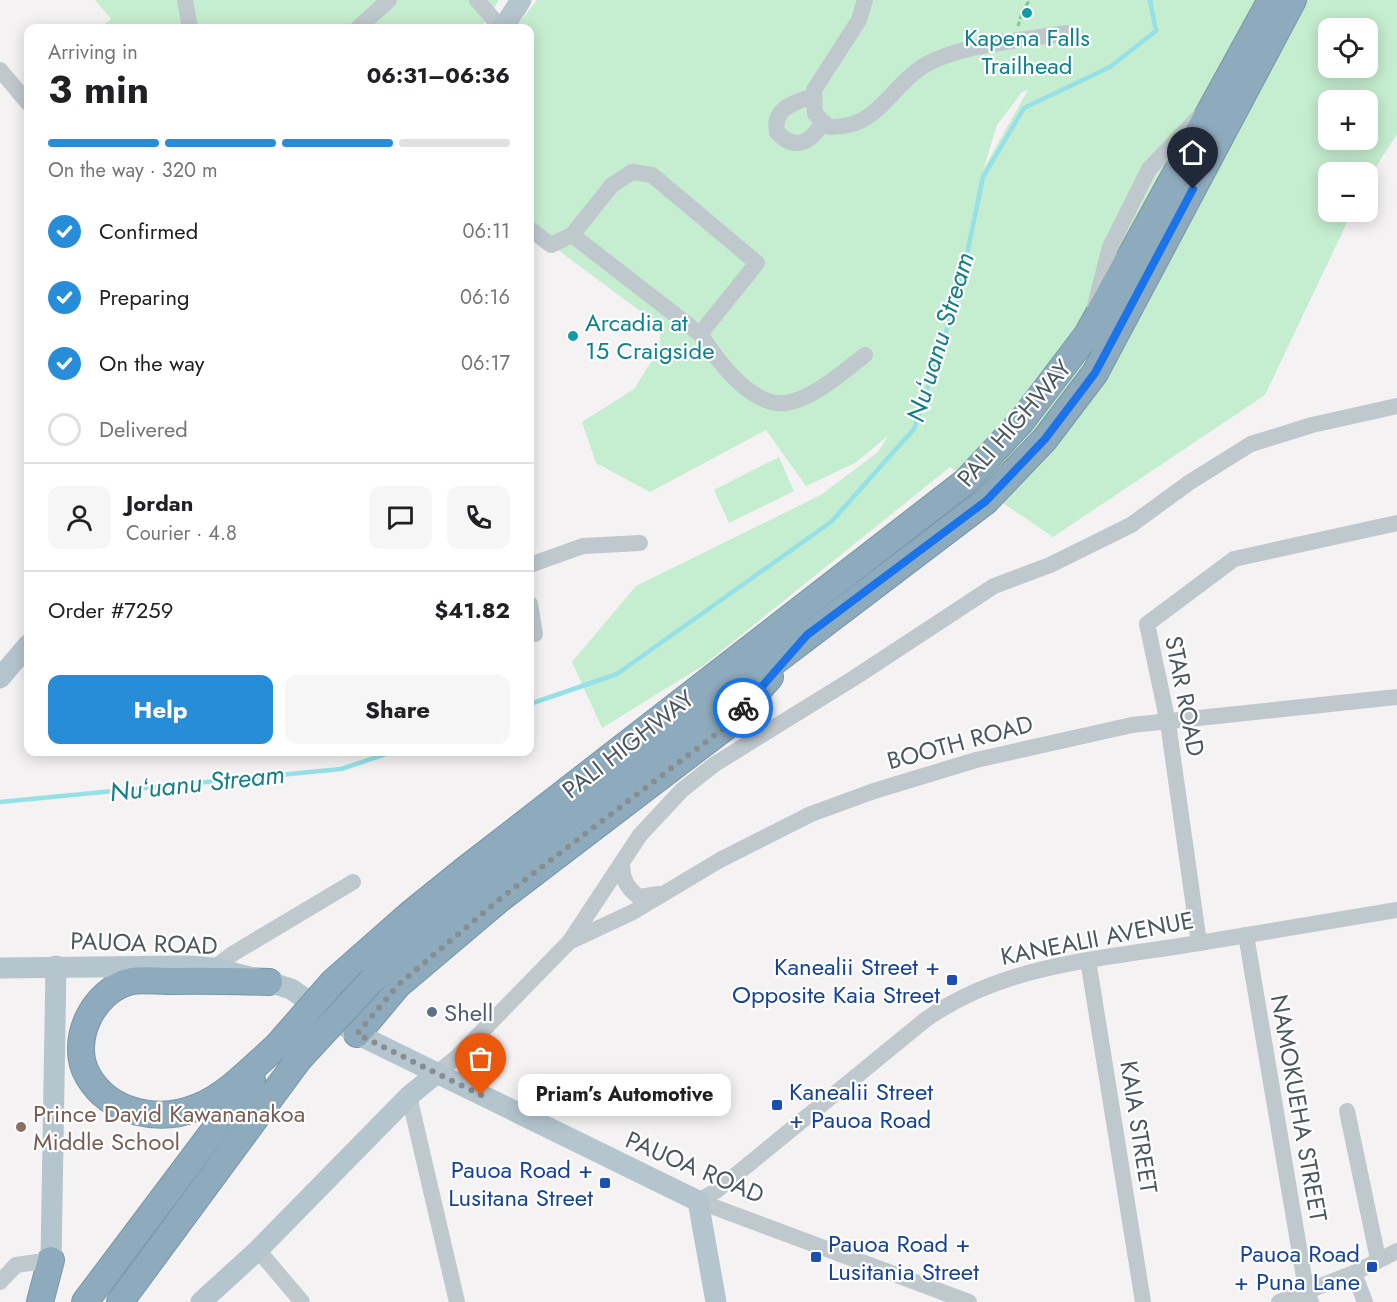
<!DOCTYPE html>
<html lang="en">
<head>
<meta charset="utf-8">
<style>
	body { margin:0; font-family:Jost,sans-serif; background:#f6f6f6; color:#202124; height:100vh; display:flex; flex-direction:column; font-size:22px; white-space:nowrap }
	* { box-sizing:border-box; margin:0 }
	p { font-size:20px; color:#757577 }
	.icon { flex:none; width:33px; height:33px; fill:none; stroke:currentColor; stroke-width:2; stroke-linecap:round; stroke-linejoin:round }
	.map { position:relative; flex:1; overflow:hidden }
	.panel { position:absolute; left:24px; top:24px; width:510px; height:732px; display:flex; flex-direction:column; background:#fff; border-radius:12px; box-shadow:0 3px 15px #0003 }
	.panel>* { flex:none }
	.tools { position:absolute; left:1318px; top:18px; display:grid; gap:12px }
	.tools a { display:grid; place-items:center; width:60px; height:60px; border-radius:12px; background:#fff; box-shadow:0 3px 15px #0003; font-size:30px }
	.pin { position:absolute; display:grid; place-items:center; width:51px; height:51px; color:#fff; margin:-62px -26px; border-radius:50% 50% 50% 0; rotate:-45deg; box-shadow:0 0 6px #0007 }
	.pin .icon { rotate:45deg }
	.courier { position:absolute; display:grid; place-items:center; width:60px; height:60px; margin:-30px; border:4px solid #1a73e8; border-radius:50%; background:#fff; color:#222; box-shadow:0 2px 8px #0007 }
	.bubble { position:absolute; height:42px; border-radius:12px; background:#fff; box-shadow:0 3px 15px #0003; font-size:20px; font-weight:700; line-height:42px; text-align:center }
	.summary em { font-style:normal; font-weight:700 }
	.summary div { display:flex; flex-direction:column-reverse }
	.summary { display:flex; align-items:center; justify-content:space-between; height:102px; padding:0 24px }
	h1 { font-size:39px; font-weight:700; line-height:45px }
	.bar { display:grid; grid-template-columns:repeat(4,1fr); gap:9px 6px; align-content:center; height:72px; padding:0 24px }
	.bar i { height:8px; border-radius:4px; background:#e0e0e0 }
	.bar .current { background:#278dd9 }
	.bar p { grid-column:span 4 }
	.line { display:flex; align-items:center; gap:15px; padding:0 24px; border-top:2px solid #e0e0e0 }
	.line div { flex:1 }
	.round { display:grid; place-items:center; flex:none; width:63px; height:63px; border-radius:12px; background:#f6f6f6 }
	ol { padding:0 24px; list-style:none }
	li { display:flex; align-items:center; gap:18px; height:66px }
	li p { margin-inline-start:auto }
	li .icon { padding:6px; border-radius:50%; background:#278dd9; color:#fff; stroke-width:4 }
	li:last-child { color:#757577 }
	li i { width:33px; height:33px; border:3px solid #e0e0e0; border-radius:50% }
	.button { display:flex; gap:12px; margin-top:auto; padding:12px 24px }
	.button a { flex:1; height:69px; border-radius:12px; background:#278dd9; color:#fff; font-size:24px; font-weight:700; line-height:69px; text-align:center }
	.button a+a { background:#f6f6f6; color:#202124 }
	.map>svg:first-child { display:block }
	.green { fill:#c5edcf; fill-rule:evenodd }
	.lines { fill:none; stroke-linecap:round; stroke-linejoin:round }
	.stream { stroke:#95e1e7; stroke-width:4.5 }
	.highway-casing { stroke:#7996a8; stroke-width:28 }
	.path { stroke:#7fc99b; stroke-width:3; stroke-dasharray:4.5 3; stroke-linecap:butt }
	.minor { stroke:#bfc8cd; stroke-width:16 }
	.major { stroke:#b4c5ce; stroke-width:21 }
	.highway { stroke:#8eabbd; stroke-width:26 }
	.highway-bridge-casing { stroke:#7996a8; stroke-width:28; stroke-linecap:butt }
	.highway-bridge { stroke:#8eabbd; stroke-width:26 }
	.done { stroke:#868e92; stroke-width:6; stroke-dasharray:0 10.8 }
	.route { stroke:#1a73e8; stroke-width:8 }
	.culture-dot { fill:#0f9aa8; stroke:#fff; stroke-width:2 }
	.transit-dot { fill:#1a4fb4; stroke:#fff; stroke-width:2 }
	.service-dot { fill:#5c6f8a; stroke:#fff; stroke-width:2 }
	.education-dot { fill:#8d6e63; stroke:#fff; stroke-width:2 }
	.labels { text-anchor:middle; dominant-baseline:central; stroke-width:4.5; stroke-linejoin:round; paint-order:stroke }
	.culture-label { font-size:24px; fill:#0d838f; stroke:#fff }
	.street-label { font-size:24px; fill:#4b585e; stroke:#fff }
	.transit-label { font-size:24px; fill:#164399; stroke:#fff; text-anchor:end }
	.service-label { font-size:24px; fill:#4e5e75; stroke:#fff; text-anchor:start }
	.education-label { font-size:24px; fill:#785e54; stroke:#fff; text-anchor:start }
	.water-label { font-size:26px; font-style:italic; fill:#167f88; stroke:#fff }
</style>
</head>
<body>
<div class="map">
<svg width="1397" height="1302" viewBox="0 0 1397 1302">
	<rect width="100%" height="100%" fill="#f4f2f2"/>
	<g class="green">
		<polygon points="95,0 499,0 481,28 99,28 111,19"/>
		<path d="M537,0H1397V134L1368,179V172H1329V212H1352L1265,395L1053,537L950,467L704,665L602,728L572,662L636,586L821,495L878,452L888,436L855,463L806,486L766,430L650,492L596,463L582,422L634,389L660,348V326L530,229V28H515ZM1329,28H1368V68H1329ZM1028,90L983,170L997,125L1022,92ZM1329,100H1368V140H1329Z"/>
		<polygon points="779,457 794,491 729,523 714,490"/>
	</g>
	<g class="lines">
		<g class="stream">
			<polyline points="530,704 617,674 831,522 914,429 959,292 983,177 1024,108 1110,67 1156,31 1150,0"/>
			<polyline points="0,802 341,769 392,752"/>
		</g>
		<g class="highway-casing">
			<g id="highway">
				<polyline points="373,979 432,922 986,501 1045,439 1095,373 1293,0"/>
				<path d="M269,982C236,981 202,980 169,981C157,981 143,979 132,981C93,989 68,1042 88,1076C110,1114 160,1123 198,1107C228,1095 253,1067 277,1046"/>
				<polyline points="333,982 409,915 466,869 966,481 1020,423 1087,335 1271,0"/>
				<polyline points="357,1034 398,985 501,898 728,725 770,677"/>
				<polyline points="40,1302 51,1260"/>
				<polyline points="85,1302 252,1080"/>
				<polyline points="120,1302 299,1059"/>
			</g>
		</g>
		<polyline class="path" points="1018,26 1023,9 1030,0"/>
		<g class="minor">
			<polyline points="185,0 190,28"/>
			<polyline points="477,0 501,28"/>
			<path d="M865,0L859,20L814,90L815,114L829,127C876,129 887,92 919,69C952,45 1025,40 1067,33"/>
			<polyline points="358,28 389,0"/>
			<polyline points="0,70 28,103"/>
			<path d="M814,96C795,102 772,108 777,132C794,152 812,142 822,123"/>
			<polygon points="632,172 652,175 757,263 700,334 572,235 612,185"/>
			<polyline points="530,229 551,245 572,235"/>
			<polyline points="1095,306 1110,247 1149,169 1199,117"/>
			<path d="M700,334C717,360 751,407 786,403C813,399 844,371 865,355"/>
			<polyline points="530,565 583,546 640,543"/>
			<polyline points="530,604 535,634"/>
			<path d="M622,862C622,879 626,887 639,897L659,894"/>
			<polyline points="1246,935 1306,1289 1311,1302"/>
			<polyline points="571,941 633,912 720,860 811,814 874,791 976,760 1132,725 1397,697"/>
			<polyline points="1199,943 1168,723 1147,624 1234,559 1397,523"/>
			<polyline points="1088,960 1143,1302"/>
			<polyline points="214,968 234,953 353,882"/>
			<polyline points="437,1073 457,1057 570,941 640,835 682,790 715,764 854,678 994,586 1050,565 1131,525 1190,482 1251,444 1312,425 1397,406"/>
			<polyline points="409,1096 457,1302"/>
			<polyline points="1347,1111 1378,1259"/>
			<path d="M698,1201L716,1191L925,1020C1005,963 1104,959 1199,943C1265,932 1331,921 1397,910"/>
			<polyline points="698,1201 969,1302"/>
			<polyline points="258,1250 302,1302"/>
			<polyline points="1354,1273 1365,1302"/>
			<polyline points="0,1282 16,1265 51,1260"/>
			<polyline points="1279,1302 1354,1273 1397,1251"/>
		</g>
		<g class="major">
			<polyline points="503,28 521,0"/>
			<polyline points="0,678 28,645"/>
			<polyline points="0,968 188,966 214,968 269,982 291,989 357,1034 698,1201 716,1302"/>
			<polyline points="51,1260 56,966"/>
			<polyline points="201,1302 258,1250 409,1096 437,1073"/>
		</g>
		<use href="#highway" class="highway"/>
		<g class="highway-bridge-casing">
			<g id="highway-bridge">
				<polyline points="277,1046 333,982"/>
				<polyline points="299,1059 373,979"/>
			</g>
		</g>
		<use href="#highway-bridge" class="highway-bridge"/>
	</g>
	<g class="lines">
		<polyline class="done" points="481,1095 357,1034 398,985 501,898 728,725 743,708"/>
		<polyline class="route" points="743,708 807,635 986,501 1045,439 1095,373 1193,189"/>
	</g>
	<g class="culture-dot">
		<circle cx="1027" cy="13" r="6"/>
		<circle cx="573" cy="336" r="6"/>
	</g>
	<g class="transit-dot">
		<rect x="946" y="974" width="12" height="12" rx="3"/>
		<rect x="771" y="1099" width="12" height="12" rx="3"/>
		<rect x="599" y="1177" width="12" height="12" rx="3"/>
		<rect x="810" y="1251" width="12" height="12" rx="3"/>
		<rect x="1366" y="1261" width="12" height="12" rx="3"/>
	</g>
	<circle class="service-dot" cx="432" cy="1012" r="6"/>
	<circle class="education-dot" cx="21" cy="1127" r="6"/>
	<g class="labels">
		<g class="culture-label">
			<text x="1027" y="37">Kapena Falls<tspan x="1027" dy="28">Trailhead</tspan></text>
			<text x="585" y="322" text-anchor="start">Arcadia at<tspan x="585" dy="28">15 Craigside</tspan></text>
		</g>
		<g class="street-label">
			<text transform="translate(1014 423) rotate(-49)">PALI HIGHWAY</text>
			<text transform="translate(1185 696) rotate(79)">STAR ROAD</text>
			<text transform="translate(960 742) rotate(-15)">BOOTH ROAD</text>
			<text transform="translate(628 744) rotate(-38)">PALI HIGHWAY</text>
			<text transform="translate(1097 938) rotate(-11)">KANEALII AVENUE</text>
			<text transform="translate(144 943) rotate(2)">PAUOA ROAD</text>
			<text transform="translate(1299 1108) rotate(80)">NAMOKUEHA STREET</text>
			<text transform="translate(1139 1127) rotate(81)">KAIA STREET</text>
			<text transform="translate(695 1167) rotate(23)">PAUOA ROAD</text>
		</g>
		<g class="transit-label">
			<text x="940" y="966">Kanealii Street +<tspan x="940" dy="28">Opposite Kaia Street</tspan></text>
			<text x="789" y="1091" text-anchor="start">Kanealii Street<tspan x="789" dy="28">+ Pauoa Road</tspan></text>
			<text x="593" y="1169">Pauoa Road +<tspan x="593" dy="28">Lusitana Street</tspan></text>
			<text x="828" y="1243" text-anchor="start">Pauoa Road +<tspan x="828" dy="28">Lusitania Street</tspan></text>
			<text x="1360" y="1253">Pauoa Road<tspan x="1360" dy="28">+ Puna Lane</tspan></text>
		</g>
		<g class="service-label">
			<text x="444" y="1012">Shell</text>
		</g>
		<g class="education-label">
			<text x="33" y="1113">Prince David Kawananakoa<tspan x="33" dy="28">Middle School</tspan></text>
		</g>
		<g class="water-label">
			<text transform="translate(940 337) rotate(-73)">Nuʻuanu Stream</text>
			<text transform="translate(197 783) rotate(-6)">Nuʻuanu Stream</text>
		</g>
	</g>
</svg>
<div class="tools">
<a><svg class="icon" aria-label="locate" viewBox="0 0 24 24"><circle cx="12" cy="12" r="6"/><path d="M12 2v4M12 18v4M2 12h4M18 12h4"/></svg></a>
<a>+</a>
<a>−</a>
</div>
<div class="pin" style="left:481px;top:1095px;background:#ea580c"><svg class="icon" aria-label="bag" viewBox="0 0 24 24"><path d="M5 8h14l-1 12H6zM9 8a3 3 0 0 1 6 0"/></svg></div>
<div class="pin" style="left:1193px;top:189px;background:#1f2937"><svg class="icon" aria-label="home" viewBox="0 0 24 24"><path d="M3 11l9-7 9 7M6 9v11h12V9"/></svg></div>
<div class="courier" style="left:743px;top:708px"><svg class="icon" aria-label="bike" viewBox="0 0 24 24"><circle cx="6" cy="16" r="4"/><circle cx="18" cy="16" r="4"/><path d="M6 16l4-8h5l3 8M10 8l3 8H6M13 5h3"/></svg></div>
<div class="bubble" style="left:518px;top:1074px;width:213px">Priam’s Automotive</div>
<section class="panel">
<div class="summary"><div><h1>3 min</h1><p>Arriving in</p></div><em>06:31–06:36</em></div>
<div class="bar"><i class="current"></i><i class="current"></i><i class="current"></i><i></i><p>On the way · 320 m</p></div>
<ol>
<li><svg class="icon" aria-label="check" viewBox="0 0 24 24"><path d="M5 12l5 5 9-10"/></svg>Confirmed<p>06:11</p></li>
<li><svg class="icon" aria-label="check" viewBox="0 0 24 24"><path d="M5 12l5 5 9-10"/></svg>Preparing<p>06:16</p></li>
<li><svg class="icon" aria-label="check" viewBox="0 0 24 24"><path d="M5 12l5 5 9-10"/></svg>On the way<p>06:17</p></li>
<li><i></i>Delivered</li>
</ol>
<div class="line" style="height:108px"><a class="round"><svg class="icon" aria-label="person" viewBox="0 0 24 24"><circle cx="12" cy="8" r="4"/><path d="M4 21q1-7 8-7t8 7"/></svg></a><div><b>Jordan</b><p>Courier · 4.8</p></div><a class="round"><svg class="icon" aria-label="chat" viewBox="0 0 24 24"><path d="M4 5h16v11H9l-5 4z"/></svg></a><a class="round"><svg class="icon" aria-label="phone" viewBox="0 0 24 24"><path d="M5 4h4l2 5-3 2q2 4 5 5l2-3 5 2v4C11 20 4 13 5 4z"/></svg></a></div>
<div class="line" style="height:78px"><div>Order #7259</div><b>$41.82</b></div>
<div class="button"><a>Help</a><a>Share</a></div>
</section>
</div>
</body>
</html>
